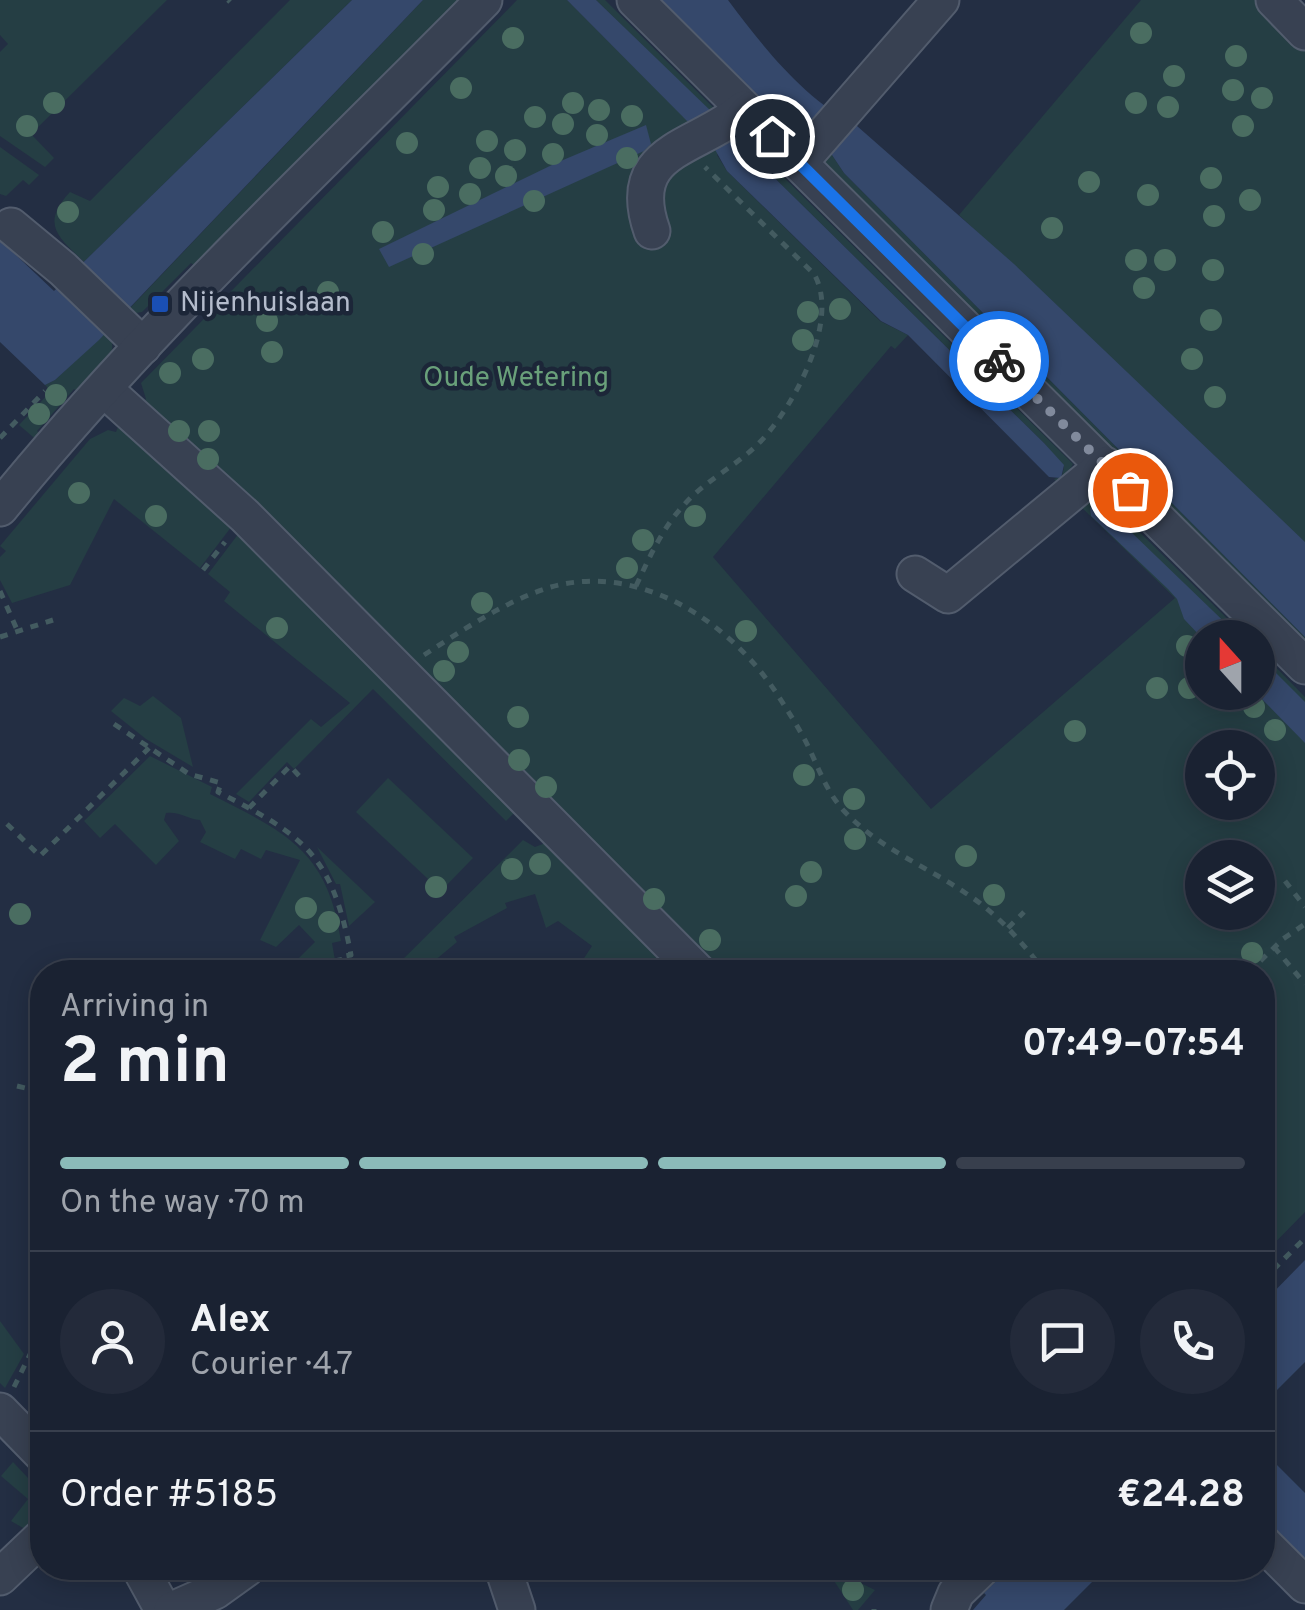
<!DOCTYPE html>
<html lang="en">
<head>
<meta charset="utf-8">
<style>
	body { margin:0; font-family:Overpass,sans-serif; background:#232a3a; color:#f1f3f6; height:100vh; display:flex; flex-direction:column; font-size:38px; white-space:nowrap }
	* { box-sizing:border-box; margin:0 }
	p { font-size:32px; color:#9fa4ac }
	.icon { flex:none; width:55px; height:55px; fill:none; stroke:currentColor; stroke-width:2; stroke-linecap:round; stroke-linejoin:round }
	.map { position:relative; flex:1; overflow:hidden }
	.side { position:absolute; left:30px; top:960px; width:1245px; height:620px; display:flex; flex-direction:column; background:#1a2232; border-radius:40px; box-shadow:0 5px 25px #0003,0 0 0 2px #383f4d }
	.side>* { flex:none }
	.needle { width:65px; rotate:339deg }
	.tools { position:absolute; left:1185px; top:620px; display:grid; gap:20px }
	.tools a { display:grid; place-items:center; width:90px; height:90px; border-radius:50%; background:#1a2232; box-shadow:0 5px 25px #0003,0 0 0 2px #383f4d; font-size:50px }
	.pin { position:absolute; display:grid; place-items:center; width:85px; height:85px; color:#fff; margin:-42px; border:5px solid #fff; border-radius:50%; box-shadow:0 2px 10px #0007 }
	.courier { position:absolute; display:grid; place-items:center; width:100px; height:100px; margin:-50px; border:8px solid #1a73e8; border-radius:50%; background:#fff; color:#222; box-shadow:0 2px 12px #0007 }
	.overview em { font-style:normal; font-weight:700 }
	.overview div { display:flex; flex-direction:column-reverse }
	.overview { display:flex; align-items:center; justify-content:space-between; height:170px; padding:0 30px }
	h1 { font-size:65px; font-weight:700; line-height:75px }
	.bar { display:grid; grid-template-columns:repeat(4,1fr); gap:15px 10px; align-content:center; height:120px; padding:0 30px }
	.bar i { height:12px; border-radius:8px; background:#383f4d }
	.bar .selected { background:#8bbbb9 }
	.bar p { grid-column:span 4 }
	.line { display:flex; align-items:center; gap:25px; padding:0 30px; border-top:2px solid #383f4d }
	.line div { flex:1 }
	.round { display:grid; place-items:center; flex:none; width:105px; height:105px; border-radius:52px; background:#232a3a }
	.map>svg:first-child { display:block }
	.green { fill:#253e44; fill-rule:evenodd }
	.water { fill:#35486b }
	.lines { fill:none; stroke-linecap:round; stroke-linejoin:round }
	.minor-casing { stroke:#525c6d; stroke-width:39 }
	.path { stroke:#435b60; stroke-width:5; stroke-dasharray:8 8; stroke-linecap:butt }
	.minor { stroke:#384152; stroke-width:35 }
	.tree { fill:#4a6d61 }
	.done { stroke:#818a9c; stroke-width:10; stroke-dasharray:0 18 }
	.route { stroke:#1a73e8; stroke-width:12 }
	.transit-dot { fill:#1a4fb4; stroke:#1c2638; stroke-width:4 }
	.labels { text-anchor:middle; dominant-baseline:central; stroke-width:9; stroke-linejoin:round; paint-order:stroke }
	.poi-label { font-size:28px; fill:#b4bccc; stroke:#1c2638; text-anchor:start }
	.park-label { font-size:28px; fill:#69a07a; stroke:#1c2638 }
</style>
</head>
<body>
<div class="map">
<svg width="1305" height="1610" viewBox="0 0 1305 1610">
	<rect width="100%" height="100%" fill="#232e43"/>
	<g class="green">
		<polygon points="0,0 167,0 31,134 54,158 45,167 0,136 0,52 8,44 0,35"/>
		<path d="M290,0H352L84,262C60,238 39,225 70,192L90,201Z"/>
		<polygon points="423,0 464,0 199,269 191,263 142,312 136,313 130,308"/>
		<path d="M517,0H567L694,127L714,115L596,0H605L1073,464L1060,486L1054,479L1062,476L1064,467L1044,443L732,136L717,155L727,171L880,321L908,335L895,349L891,346L713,557L931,809L1175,598L1078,504L1102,495L1246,637L1202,638V692H1258V649L1305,697V1212L1263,1255L1262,972H718L143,402L146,399L141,383ZM1202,748H1258V802H1202ZM1202,858H1258V912H1202Z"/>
		<polygon points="1141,0 1256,0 1305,48 1305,543 959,215"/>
		<polygon points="0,147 39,175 29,185 23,180 6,196 0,194"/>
		<polygon points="828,149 844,173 1305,637 1305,651 821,170"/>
		<path d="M107,331C124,355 96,375 81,394L74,389L37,431L43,437L39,442L19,425L51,391L45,385L55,380Z"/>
		<polygon points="119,424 235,522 200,568 114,499 70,585 12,603 0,580 0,557 6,551 0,546 90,439 108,430 116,432"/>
		<polygon points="242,529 516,811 506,821 373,689 294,769 287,762 249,802 236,794 311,719 321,727 350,703 224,601 230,592 208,574"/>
		<polygon points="153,696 181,718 193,767 146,739 111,711 124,698 140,706"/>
		<path d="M150,756L212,787L210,794C285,832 328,850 341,941L332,943L337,972H285L315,942L299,925L276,947L260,940L300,860L266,850L261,859L241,849L235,859L200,842L206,832L200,820C187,819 179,811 166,813L164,820L179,841L156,865L115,824L100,838L84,821Z"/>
		<polygon points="388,778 473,858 441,891 356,812"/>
		<polygon points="523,840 535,847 553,840 687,972 575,972 592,946 558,921 546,928 535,894 505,903 507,908 454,937 457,942 421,972 390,972"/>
		<polygon points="317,847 375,902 349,926 340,884 336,884"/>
		<polygon points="0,1321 24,1354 5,1388 0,1383"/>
		<polygon points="13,1462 42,1493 42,1520 30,1532 11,1521 28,1499 1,1476"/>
		<polygon points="840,1573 875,1590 858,1610 853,1610 831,1576"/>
	</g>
	<g class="water">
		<polygon points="352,0 423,0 99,340 55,380 45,385 0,342 0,240 54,291"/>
		<polygon points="567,0 596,0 715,115 694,128"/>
		<path d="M660,0H728C763,47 804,99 857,126L1014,264L1305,542V637L844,173L828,149L764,101Z"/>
		<polygon points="646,125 651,144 644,151 389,267 379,249 556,163"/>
		<polygon points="732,136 1044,443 1064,465 1061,478 1049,477 908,335 881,321 727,171 713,146"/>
		<polygon points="1098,503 1102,504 1240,637 1202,638 1184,619 1177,599 1168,589 1091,516 1090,508"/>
		<polygon points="1258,655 1305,702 1305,743 1256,693"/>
		<polygon points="1305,1260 1305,1362 1263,1404 1263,1303"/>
		<polygon points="1262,1450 1305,1493 1305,1563 1263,1521"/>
		<polygon points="1010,1568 1106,1568 1064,1610 973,1610 986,1595 984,1593"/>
	</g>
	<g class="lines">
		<g class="minor-casing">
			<g id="minor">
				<polyline points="635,0 1305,666"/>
				<polyline points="1274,0 1305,32"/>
				<polyline points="799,163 941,0"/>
				<polyline points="11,226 63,269 143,346"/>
				<path d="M652,231C623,148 697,150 744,109"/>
				<polyline points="104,389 245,516 698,972"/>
				<path d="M0,508C147,327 321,166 484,0"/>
				<polyline points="915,574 948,595 1105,465"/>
				<polyline points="0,1411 42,1454"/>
				<polyline points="1262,1542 1305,1585"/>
				<polyline points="140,1568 163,1610"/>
				<polyline points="503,1568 517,1610"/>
				<polyline points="0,1577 42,1537"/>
				<polyline points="172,1610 215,1591 247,1568"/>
				<polyline points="949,1610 956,1593 982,1568"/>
			</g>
		</g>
		<g class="path">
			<polyline points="228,0 230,2"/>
			<polyline points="0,438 45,391"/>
			<polyline points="203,570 225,542"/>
			<path d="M636,586C649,558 662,529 683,506C705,480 737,466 760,442C793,408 841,320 814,274L705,167"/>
			<polyline points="0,591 18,632"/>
			<polyline points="0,637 53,620"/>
			<path d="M424,655C463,630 507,600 551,587C640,562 730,622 777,694C788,711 799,728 808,746C819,769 827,793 845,812C882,850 922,864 964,892C997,913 1022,942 1045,972"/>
			<path d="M114,724L189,774L221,783L218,792C305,836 332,855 351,955L339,957L342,972"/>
			<polyline points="249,808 290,766 301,778"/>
			<polyline points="7,824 40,856 149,748"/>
			<polyline points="1285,881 1305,907"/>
			<polyline points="1008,928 1024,912"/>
			<polyline points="1274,947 1305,984"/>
			<polyline points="1249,972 1283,939 1305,924"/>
			<polyline points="17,1086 42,1092"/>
			<polyline points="1262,1281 1305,1238"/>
			<polyline points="14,1387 42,1330"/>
			<polyline points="874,1609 874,1610"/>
		</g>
		<use href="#minor" class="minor"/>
	</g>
	<g class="tree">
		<circle cx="1141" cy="33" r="11"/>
		<circle cx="513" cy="38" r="11"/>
		<circle cx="1236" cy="56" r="11"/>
		<circle cx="1174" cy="76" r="11"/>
		<circle cx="461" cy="88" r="11"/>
		<circle cx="1233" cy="90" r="11"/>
		<circle cx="1262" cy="98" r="11"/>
		<circle cx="54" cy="103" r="11"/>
		<circle cx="573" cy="103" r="11"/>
		<circle cx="1136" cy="103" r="11"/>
		<circle cx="1168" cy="107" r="11"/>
		<circle cx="599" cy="110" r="11"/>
		<circle cx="632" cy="116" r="11"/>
		<circle cx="535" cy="117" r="11"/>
		<circle cx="563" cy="124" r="11"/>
		<circle cx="27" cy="126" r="11"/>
		<circle cx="1243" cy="126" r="11"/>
		<circle cx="597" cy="135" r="11"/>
		<circle cx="487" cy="141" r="11"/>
		<circle cx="407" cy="143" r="11"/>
		<circle cx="515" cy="150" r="11"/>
		<circle cx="553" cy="154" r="11"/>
		<circle cx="627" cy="158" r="11"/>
		<circle cx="480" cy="168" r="11"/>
		<circle cx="506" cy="176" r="11"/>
		<circle cx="1211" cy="178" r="11"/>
		<circle cx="1089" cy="182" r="11"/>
		<circle cx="438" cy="187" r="11"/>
		<circle cx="470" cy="194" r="11"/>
		<circle cx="1148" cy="195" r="11"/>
		<circle cx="1250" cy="200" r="11"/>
		<circle cx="534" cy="201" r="11"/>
		<circle cx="434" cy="210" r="11"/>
		<circle cx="68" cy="212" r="11"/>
		<circle cx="1214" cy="216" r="11"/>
		<circle cx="1052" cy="228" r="11"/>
		<circle cx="383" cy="232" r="11"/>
		<circle cx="423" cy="254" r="11"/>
		<circle cx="1136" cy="260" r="11"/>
		<circle cx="1165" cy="260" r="11"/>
		<circle cx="1213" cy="270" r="11"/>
		<circle cx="1144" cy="288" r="11"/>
		<circle cx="328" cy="292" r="11"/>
		<circle cx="840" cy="309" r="11"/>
		<circle cx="808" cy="312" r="11"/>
		<circle cx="1211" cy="320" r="11"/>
		<circle cx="267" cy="321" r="11"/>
		<circle cx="803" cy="340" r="11"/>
		<circle cx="272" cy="352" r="11"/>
		<circle cx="203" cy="359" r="11"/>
		<circle cx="1192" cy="359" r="11"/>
		<circle cx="170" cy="373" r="11"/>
		<circle cx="56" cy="395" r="11"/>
		<circle cx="1215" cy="397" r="11"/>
		<circle cx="39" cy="414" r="11"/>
		<circle cx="179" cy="431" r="11"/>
		<circle cx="209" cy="431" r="11"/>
		<circle cx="208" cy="459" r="11"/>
		<circle cx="79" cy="493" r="11"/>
		<circle cx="156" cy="516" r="11"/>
		<circle cx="695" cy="516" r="11"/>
		<circle cx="643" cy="540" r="11"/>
		<circle cx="627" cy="568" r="11"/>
		<circle cx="482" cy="603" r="11"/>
		<circle cx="277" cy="628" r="11"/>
		<circle cx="746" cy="631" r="11"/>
		<circle cx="1187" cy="646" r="11"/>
		<circle cx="458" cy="652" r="11"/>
		<circle cx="444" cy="671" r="11"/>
		<circle cx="1157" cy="688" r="11"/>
		<circle cx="1189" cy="688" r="11"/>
		<circle cx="1254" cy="707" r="11"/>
		<circle cx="518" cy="717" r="11"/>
		<circle cx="1275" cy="730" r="11"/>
		<circle cx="1075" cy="731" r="11"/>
		<circle cx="519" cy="760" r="11"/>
		<circle cx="804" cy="775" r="11"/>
		<circle cx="546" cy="787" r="11"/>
		<circle cx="854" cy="799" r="11"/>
		<circle cx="855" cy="839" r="11"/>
		<circle cx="966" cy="856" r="11"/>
		<circle cx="540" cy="864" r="11"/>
		<circle cx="512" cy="869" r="11"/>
		<circle cx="811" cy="872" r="11"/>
		<circle cx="436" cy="887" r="11"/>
		<circle cx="994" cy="895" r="11"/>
		<circle cx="796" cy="896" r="11"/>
		<circle cx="654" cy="899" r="11"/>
		<circle cx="306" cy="908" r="11"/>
		<circle cx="20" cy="914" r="11"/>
		<circle cx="329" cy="922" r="11"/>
		<circle cx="710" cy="940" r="11"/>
		<circle cx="1252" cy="953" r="11"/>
		<circle cx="853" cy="1590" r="11"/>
	</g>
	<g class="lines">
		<polyline class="done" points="999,361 1130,490"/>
		<polyline class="route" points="772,136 999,361"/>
	</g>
	<rect class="transit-dot" x="150" y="294" width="20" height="20" rx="5"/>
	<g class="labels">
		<g class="poi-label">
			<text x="180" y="304">Nijenhuislaan</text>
		</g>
		<g class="park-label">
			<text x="516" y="379">Oude Wetering</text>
		</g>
	</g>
</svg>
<div class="tools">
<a><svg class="needle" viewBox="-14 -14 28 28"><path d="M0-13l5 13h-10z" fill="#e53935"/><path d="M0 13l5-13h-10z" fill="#9fa4ac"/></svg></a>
<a><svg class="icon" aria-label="locate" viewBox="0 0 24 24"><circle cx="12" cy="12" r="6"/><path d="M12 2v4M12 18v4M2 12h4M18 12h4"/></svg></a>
<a><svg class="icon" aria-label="layers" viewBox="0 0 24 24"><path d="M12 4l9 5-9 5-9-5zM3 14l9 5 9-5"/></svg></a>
</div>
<div class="pin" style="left:1130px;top:490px;background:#ea580c"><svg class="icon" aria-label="bag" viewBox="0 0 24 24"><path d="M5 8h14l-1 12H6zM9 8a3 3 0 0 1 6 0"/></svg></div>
<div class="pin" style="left:772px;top:136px;background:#1f2937"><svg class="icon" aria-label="home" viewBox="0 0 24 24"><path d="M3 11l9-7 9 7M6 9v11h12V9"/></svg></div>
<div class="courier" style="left:999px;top:361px"><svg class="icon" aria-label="bike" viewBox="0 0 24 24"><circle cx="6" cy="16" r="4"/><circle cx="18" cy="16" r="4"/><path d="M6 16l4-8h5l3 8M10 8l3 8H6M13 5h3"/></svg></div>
<section class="side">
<div class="overview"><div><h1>2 min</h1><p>Arriving in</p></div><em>07:49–07:54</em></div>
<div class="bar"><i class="selected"></i><i class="selected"></i><i class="selected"></i><i></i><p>On the way · 70 m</p></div>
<div class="line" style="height:180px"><a class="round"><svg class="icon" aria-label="person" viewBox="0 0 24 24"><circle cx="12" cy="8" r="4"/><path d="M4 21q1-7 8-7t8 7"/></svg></a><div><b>Alex</b><p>Courier · 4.7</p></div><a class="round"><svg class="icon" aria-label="chat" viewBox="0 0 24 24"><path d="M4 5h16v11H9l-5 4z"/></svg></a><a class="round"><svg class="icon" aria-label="phone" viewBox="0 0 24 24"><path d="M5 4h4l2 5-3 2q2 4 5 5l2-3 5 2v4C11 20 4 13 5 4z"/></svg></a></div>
<div class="line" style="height:130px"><div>Order #5185</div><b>€24.28</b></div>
</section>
</div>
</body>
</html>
